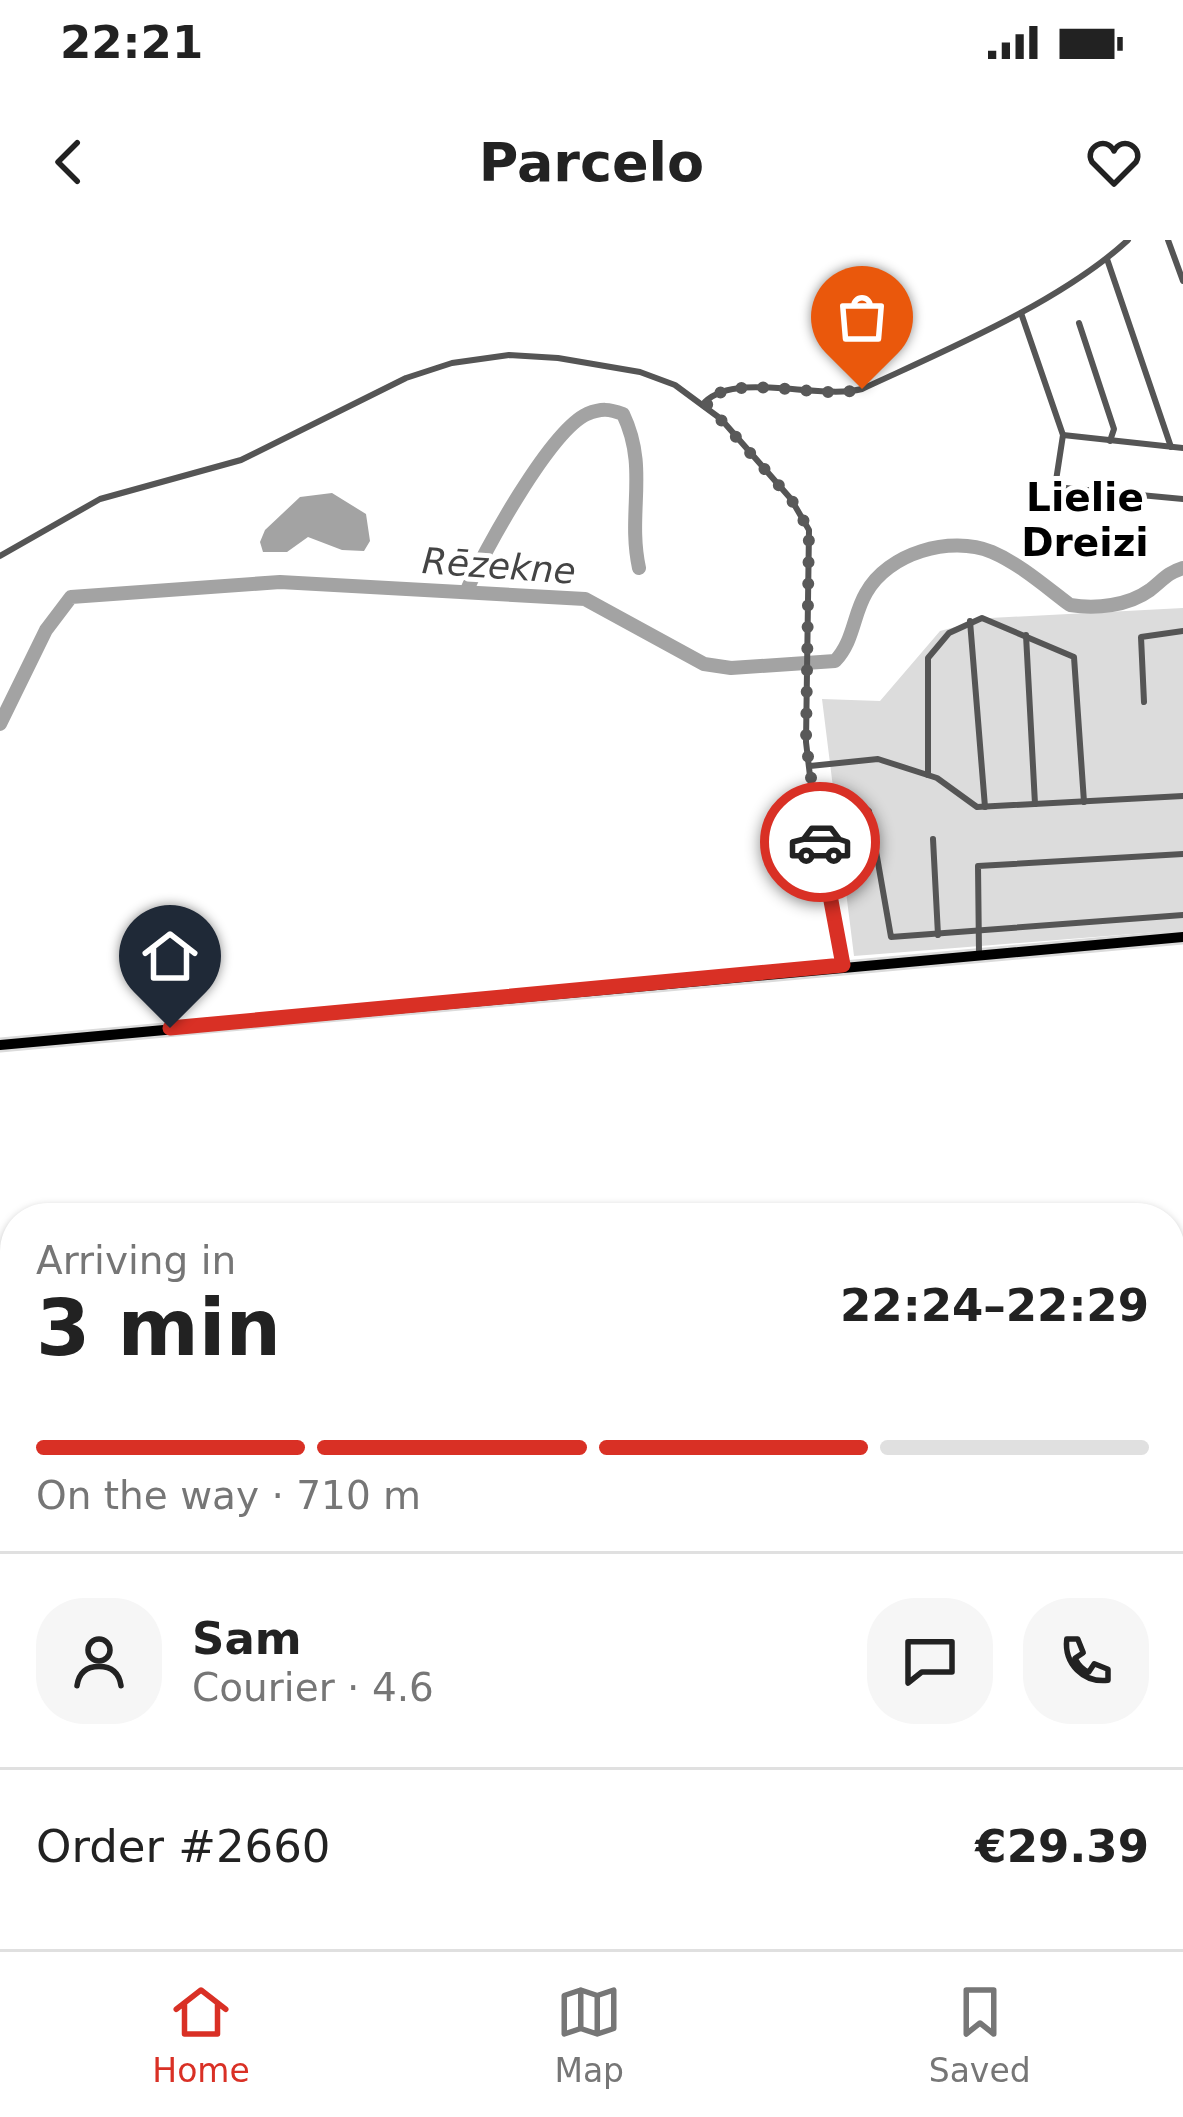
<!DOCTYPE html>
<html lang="en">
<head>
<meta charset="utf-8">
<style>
	body { margin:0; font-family:"DejaVu Sans",sans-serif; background:#f6f6f6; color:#222; height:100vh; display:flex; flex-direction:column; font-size:45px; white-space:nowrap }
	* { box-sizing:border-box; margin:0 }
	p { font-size:39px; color:#767676 }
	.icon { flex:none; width:66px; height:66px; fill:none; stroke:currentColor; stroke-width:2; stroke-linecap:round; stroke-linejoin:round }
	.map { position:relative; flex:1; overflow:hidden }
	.panel { position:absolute; left:0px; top:963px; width:1185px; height:747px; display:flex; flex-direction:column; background:#fff; border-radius:48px 48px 0 0; box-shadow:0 3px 9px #0004 }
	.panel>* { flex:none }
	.pin { position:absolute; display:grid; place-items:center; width:102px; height:102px; color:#fff; margin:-123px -51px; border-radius:50% 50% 50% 0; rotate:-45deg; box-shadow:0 0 12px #0007 }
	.pin .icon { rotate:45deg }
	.courier { position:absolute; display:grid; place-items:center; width:120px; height:120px; margin:-60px; border:9px solid #d93025; border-radius:50%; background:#fff; color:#222; box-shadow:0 3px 15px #0007 }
	.summary em { font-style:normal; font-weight:700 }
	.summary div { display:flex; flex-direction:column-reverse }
	.summary { display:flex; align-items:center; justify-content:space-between; height:204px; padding:0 36px }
	h1 { font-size:78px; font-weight:700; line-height:90px }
	.bar { display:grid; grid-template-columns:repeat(4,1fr); gap:18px 12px; align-content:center; height:144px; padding:0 36px }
	.bar i { height:15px; border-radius:9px; background:#e0e0e0 }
	.bar .on { background:#d93025 }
	.bar p { grid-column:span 4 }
	.line { display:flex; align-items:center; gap:30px; padding:0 36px; border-top:3px solid #e0e0e0 }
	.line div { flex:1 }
	.round { display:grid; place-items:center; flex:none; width:126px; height:126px; border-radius:48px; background:#f6f6f6 }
	.status { display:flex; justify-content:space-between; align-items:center; height:84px; padding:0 60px; background:#fff; direction:ltr }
	.status svg { height:33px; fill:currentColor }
	header { display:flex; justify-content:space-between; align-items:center; height:156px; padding:0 36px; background:#fff; font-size:54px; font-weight:700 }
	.tabs { display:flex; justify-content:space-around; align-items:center; height:168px; border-top:3px solid #e0e0e0; background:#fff; font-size:33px; color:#767676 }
	.tabs a { display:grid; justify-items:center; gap:6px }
	.tabs .on { color:#d93025 }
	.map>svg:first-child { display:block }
	.green { fill:#dcdcdc }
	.water { fill:#a3a3a3 }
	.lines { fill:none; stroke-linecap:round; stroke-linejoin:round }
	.stream { stroke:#a3a3a3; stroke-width:3 }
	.river { stroke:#a3a3a3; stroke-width:14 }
	.primary-casing { stroke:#dbdbdb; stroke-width:15 }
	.minor { stroke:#555; stroke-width:6 }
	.primary { stroke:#000; stroke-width:10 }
	.done { stroke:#595959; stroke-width:12; stroke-dasharray:0 21.6 }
	.route { stroke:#d93025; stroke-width:15 }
	.labels { text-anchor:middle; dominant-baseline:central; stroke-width:10; stroke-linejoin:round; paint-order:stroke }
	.water-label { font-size:36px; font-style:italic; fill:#444; stroke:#fff }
	.quarter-label { font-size:39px; font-weight:bold; fill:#000; stroke:#fff }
</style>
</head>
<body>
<div class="status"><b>22:21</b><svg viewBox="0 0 49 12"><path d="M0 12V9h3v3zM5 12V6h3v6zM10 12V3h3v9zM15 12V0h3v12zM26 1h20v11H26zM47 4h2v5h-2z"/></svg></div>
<header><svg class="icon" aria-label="back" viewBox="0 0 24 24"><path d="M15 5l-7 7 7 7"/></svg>Parcelo<svg class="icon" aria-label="heart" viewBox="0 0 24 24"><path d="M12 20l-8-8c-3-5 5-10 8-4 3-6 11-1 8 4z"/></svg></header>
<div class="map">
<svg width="1183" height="1709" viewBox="0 0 1183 1709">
	<rect width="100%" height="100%" fill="#fff"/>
	<g class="green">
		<polygon points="1183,368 1183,690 854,716 822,459 880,461 940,391 990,378"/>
		<polygon points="0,1429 15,1432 15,1571 0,1617"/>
	</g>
	<polygon class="water" points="332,253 366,274 370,301 364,311 342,310 308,297 287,312 263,312 260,302 265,290 300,257"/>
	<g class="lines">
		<polyline class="stream" points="0,1319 11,1315"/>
		<g class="river">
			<path d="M467,350C484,311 550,191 587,174C602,168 609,169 623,174C649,228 627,272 639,328"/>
			<path d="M0,484L46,390L71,357L280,342L585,359L704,424L731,428L835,421C854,401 853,375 866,353C888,313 950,295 992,312C1020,324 1046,347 1070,365C1096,369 1128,366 1150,350C1163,340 1167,333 1183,328"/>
		</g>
		<g class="primary-casing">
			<g id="primary">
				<polyline points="0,805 1183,697"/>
				<polyline points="0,1170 15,1237"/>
				<polyline points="0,1642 15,1611"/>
			</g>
		</g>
		<g class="minor">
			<polyline points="1168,0 1183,41"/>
			<polyline points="1107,19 1171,207"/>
			<polyline points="1021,73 1063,195 1055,247 1183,259"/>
			<polyline points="1079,83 1114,189 1110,201"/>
			<path d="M705,162C737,131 818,160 862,149C946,110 1061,62 1128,0"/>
			<polyline points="1063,195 1183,208"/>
			<polyline points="0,316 100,259 241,220 406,138 452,123 509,115 558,118 640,132 675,145 721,179 791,259 809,290 806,502 814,570 843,725"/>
			<polyline points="970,381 985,567"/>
			<polyline points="1026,395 1035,564"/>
			<polyline points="1144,462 1141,397 1183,391"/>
			<polyline points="810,526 878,519 937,538 977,567 1183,556"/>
			<polyline points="928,535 928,418 949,393 982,378 1074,417 1084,562"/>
			<polyline points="814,570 858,562 869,571 891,697 1183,675"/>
			<polyline points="933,599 938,695"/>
			<polyline points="979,713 978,626 1183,614"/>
			<polyline points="1170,1576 1183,1577"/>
			<polyline points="290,1709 344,1709"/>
			<polyline points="591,1709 599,1695"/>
		</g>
		<use href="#primary" class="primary"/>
	</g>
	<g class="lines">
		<path class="done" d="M820,602L806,502L809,290L791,259L705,162C737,131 818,161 862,149"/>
		<polyline class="route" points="170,788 843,725 820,602"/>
	</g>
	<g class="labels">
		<g class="water-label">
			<text transform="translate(499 326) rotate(4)">Rēzekne</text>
		</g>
		<g class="quarter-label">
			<text x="1085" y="257">Lielie<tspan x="1085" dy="45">Dreizi</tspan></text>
		</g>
	</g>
</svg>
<div class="pin" style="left:862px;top:149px;background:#ea580c"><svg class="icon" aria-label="bag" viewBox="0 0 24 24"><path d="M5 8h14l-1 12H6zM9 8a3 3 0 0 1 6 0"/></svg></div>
<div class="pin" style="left:170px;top:788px;background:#1f2937"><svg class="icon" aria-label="home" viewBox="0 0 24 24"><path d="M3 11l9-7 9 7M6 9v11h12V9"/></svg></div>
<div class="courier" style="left:820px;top:602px"><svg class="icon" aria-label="car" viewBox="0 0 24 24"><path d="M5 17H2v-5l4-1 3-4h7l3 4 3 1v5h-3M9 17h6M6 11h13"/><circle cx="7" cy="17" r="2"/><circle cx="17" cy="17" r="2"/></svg></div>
<section class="panel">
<div class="summary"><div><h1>3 min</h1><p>Arriving in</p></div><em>22:24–22:29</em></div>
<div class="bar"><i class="on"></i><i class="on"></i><i class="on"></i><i></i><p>On the way · 710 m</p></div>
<div class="line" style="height:216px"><a class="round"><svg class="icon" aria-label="person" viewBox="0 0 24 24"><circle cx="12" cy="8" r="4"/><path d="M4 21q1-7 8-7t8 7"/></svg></a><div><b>Sam</b><p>Courier · 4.6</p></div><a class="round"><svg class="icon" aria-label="chat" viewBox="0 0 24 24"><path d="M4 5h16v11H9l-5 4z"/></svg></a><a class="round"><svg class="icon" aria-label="phone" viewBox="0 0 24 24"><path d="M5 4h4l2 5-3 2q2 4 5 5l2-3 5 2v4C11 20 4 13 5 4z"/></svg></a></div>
<div class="line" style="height:156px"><div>Order #2660</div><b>€29.39</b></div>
</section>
</div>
<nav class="tabs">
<a class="on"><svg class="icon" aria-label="home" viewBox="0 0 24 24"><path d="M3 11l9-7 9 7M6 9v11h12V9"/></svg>Home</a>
<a><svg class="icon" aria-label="map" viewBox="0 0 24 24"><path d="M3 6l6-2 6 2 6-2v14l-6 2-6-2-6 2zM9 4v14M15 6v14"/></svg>Map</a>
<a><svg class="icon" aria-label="saved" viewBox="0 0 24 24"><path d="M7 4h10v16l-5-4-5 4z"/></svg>Saved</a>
</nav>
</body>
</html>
